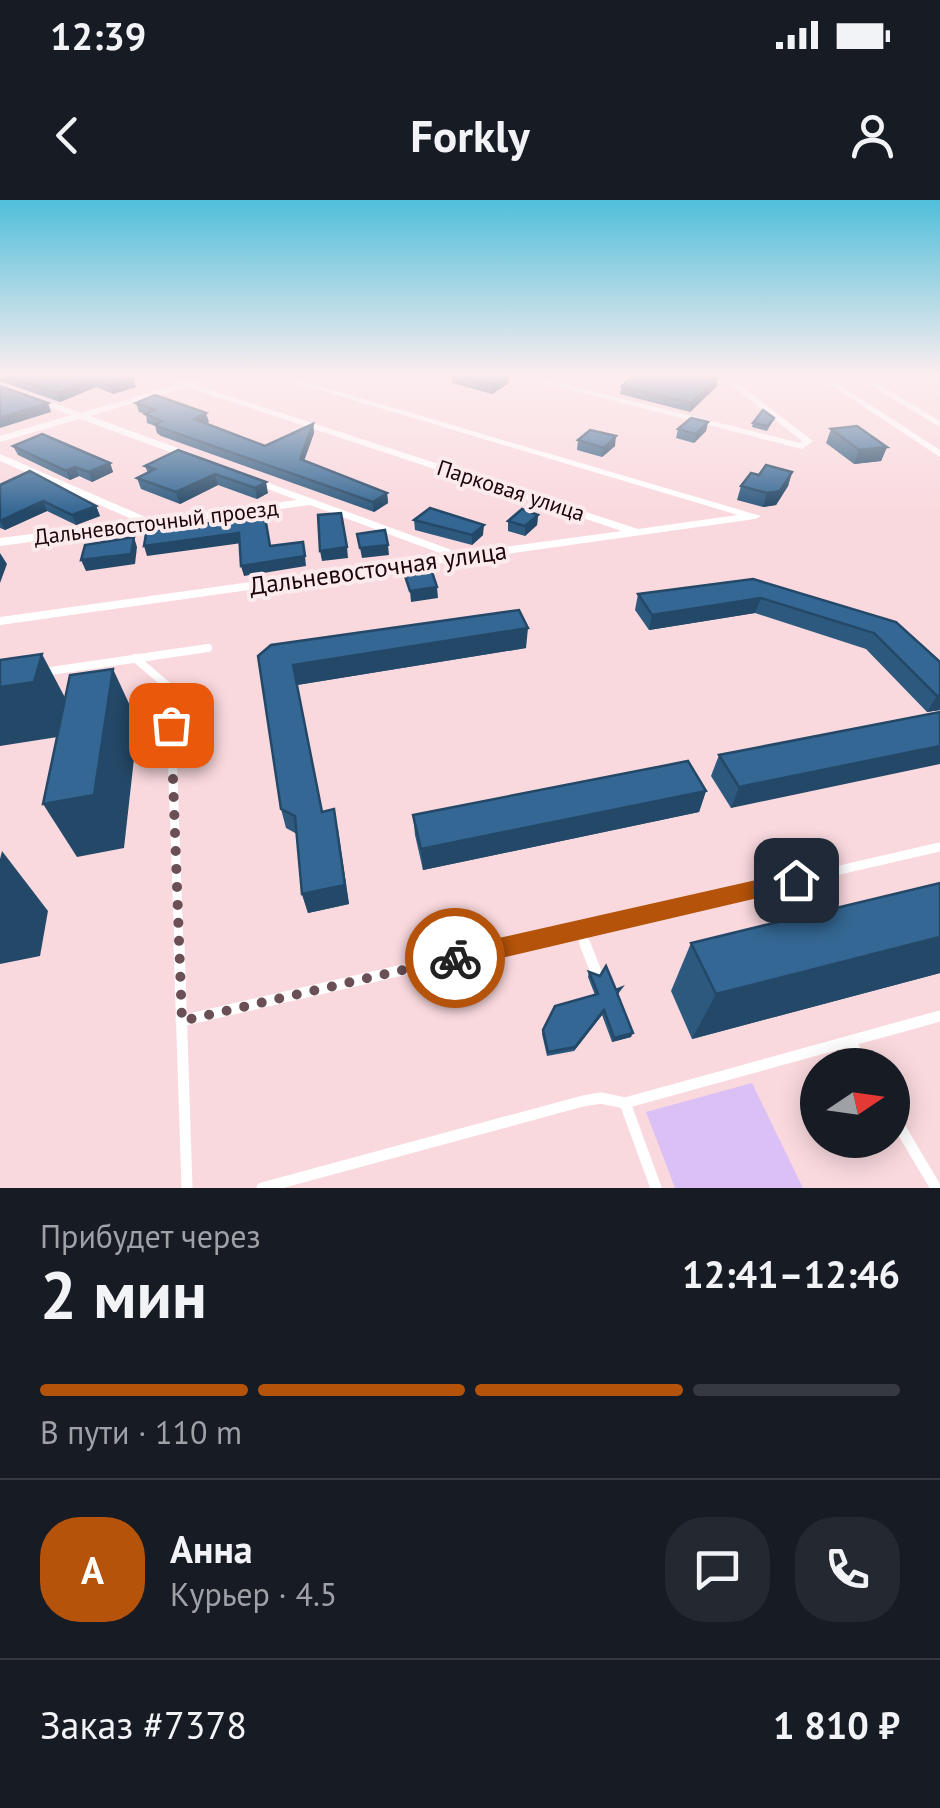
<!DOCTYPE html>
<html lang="ru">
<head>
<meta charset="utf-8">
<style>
	body { margin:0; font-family:"PT Sans",sans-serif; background:#242831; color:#f1f3f6; height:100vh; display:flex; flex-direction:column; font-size:38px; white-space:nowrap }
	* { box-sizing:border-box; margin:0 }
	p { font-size:32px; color:#9ea1a6 }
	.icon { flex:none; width:55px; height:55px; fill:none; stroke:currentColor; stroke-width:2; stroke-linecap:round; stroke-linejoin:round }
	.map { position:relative; height:988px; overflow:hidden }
	.sheet { display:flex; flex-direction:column; background:#171b24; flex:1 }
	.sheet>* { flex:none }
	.needle { width:65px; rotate:77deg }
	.fabs { position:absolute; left:800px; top:848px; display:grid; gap:20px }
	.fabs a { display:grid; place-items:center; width:110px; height:110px; border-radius:50%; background:#171b24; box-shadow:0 5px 25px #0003; font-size:50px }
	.pin { position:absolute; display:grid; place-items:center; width:85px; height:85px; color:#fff; margin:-42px; border-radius:20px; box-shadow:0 5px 15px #0006 }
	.courier { position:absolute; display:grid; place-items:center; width:100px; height:100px; margin:-50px; border:8px solid #b45309; border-radius:50%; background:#fff; color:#222; box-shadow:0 2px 12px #0007 }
	.overview em { font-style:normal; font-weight:700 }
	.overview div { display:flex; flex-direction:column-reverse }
	.overview { display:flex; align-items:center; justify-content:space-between; height:170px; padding:0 40px }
	h1 { font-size:65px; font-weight:700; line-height:75px }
	.bar { display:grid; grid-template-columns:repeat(4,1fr); gap:15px 10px; align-content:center; height:120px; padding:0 40px }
	.bar i { height:12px; border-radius:8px; background:#363941 }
	.bar .active { background:#b45309 }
	.bar p { grid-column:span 4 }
	.line { display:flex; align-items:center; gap:25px; padding:0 40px; border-top:2px solid #363941 }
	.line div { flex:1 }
	.round { display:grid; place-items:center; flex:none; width:105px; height:105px; border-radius:40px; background:#242831 }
	.status { display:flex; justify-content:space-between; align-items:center; height:70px; padding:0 50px; background:#171b24; direction:ltr }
	.status svg { height:28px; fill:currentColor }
	header { display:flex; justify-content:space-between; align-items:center; height:130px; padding:0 40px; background:#171b24; font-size:45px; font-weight:700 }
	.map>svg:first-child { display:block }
	.green { fill:#dbc0f6 }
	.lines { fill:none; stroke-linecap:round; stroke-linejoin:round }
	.lane-far3 { stroke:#fff; stroke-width:5 }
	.lane-far2 { stroke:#fff; stroke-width:8 }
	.lane-far1 { stroke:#fff; stroke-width:9 }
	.lane { stroke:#fff; stroke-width:11 }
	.street { fill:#fff; fill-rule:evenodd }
	.wall { fill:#2d597e }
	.shaded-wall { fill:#244867 }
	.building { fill:#346793; stroke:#244867; stroke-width:2.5 }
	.route { fill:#b45309 }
	.done { stroke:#6a4f55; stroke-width:10; stroke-dasharray:0 18 }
	.labels { text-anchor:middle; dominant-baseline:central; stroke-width:8; stroke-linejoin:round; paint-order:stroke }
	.far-street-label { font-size:22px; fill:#1d050b; stroke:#fbebed }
	.street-label { font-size:25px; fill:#1d050b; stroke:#fbebed }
</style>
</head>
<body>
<div class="status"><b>12:39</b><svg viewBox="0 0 49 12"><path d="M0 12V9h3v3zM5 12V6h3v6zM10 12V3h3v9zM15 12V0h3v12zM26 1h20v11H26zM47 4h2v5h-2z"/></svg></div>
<header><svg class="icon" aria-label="back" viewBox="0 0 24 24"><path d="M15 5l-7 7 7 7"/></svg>Forkly<svg class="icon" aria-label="person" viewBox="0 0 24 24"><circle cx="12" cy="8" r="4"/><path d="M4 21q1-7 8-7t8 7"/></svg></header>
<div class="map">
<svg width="940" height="988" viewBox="0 0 940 988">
	<rect width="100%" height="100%" fill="#f9d9de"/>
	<polygon class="green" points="752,883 803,988 675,988 646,912"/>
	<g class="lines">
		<polyline class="lane-far3" points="848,174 865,179 940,224"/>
		<g class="lane-far2">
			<polyline points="135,458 170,488 172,553"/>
			<polyline points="44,472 208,448"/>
		</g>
		<g class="lane-far1">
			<polyline points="172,550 179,747"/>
			<polyline points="580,730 586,747"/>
			<polyline points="505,747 940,647"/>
		</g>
		<g class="lane">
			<polyline points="179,744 187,988"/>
			<polyline points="585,744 596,772"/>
			<polyline points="181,821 516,744"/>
			<polyline points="850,841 864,865"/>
			<polyline points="892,914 936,988"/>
			<polyline points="262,988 583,901 601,898 625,903"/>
			<polyline points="656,988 625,903 940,816"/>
		</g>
		<g class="street">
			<path d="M151,174C163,174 173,180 185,181C198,182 213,174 227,174L196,185L638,329L738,315L266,174H279L761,316L755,319L0,425V417L445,355L310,305L0,346V338L136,321L0,261V254L150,319L297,300L243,280V276L247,275L460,353L622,331L187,187L90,216L197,255V259H189L80,219L0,242V236L71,215L0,189V183L81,213L178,184Z"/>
			<polygon points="509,174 523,174 800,243 802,241 717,174 726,174 813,241 802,249"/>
			<polygon points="814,174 823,174 940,250 940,257"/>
		</g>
	</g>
	<g class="wall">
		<polygon points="0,174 116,174 136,187 113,194 96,187 60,202 0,181"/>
		<polygon points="440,174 506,174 509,175 509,183 492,194 452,183 452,176"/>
		<polygon points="718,178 716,187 690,212 620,194 622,186"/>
		<polygon points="136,203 209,222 205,223 265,246 313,224 314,233 304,261 387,293 388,303 374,312 161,236 157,233 155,226 147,223 146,214 139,212"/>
		<polygon points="774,218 767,231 752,227 753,223"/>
		<polygon points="708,222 706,231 694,243 676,238 678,229"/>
		<polygon points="831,229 887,247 881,261 854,264 826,243"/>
		<polygon points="578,240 615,246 602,257 577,250"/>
		<polygon points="13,246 110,263 113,272 92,282 79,276 70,280 18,255"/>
		<polygon points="178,250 268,293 257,299 218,285 180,304 141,289 137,278 148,273 145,266"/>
		<polygon points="792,272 788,286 776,305 763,307 737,300 741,286 759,275"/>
		<polygon points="0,285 96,306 100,316 76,325 47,311 5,330 0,328"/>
		<polygon points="538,315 537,325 525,336 508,331 508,321"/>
		<polygon points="414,320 483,335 472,345 415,330"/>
		<polygon points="753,379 940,462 940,510 927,512 866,449 755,413 649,430 635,410 638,394"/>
		<polygon points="526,448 297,485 322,611 338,629 349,704 308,713 302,694 297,634 286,628 281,609 258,456"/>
		<polygon points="940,512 731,608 711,576 719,555"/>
		<polygon points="706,591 699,612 423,670 415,635 413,615"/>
		<polygon points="940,683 940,773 692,839 671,791 691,743"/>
		<polygon points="589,772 616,790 621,788 618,795 631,837 612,842 602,815 574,851 547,856 542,834 543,830 595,795 588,777"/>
	</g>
	<g class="shaded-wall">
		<polygon points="509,175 509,183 492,194 492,185"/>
		<polygon points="718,178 716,187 690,212 691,203"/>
		<polygon points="93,179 96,187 60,202 57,193"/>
		<polygon points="133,179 136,187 113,194 110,186"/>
		<polygon points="48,203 51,212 0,228 0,218"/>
		<polygon points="206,213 209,222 196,228 194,219"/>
		<polygon points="708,222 706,231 694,243 696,234"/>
		<polygon points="313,224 314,233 301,269 300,259"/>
		<polygon points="616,236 615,246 602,257 604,248"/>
		<polygon points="887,247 881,261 854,264 859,250"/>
		<polygon points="110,263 113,272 92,282 89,272"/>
		<polygon points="75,267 79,276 70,280 66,271"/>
		<polygon points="792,272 788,286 776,305 763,307 767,293"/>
		<polygon points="215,274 218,285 180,304 176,292"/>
		<polygon points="266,282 268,293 257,299 255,288"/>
		<polygon points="387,293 388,303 374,312 373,302"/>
		<polygon points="43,301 47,311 5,330 0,321"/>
		<polygon points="96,306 100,316 76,325 72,315"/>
		<polygon points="538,315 537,325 525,336 525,326"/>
		<polygon points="484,325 483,335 472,345 472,335"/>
		<polygon points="239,333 242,343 147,356 144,346"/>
		<polygon points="134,337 137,347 135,364 86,371 81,360"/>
		<polygon points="388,345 389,355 362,358 360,348"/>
		<polygon points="347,347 348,358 322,361 320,351"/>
		<polygon points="0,353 7,364 0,383"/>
		<polygon points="305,356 306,366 244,376 241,366"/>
		<polygon points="437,387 438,398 411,402 410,391"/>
		<polygon points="761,398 755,413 649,430 652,415"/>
		<polygon points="528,428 526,448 297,485 293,465"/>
		<polygon points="42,454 70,507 64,536 0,546 0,487"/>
		<polygon points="113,469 138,523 124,648 77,657 43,604"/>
		<polygon points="940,495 940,510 927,512 937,496"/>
		<polygon points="940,546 940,564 731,608 739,587"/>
		<polygon points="706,591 699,612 423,670 421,649"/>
		<polygon points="334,609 349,704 308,713 302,694"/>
		<polygon points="2,651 48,711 40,756 0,764 0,659"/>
		<polygon points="940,737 940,773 692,839 716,794"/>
		<polygon points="604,810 602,815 574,851 575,847"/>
		<polygon points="633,833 631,837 612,842 614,838"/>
	</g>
	<g class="building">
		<polygon points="0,174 116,174 133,179 110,186 93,179 57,193"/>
		<polygon points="452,174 506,174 509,175 492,185"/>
		<polygon points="636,174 697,174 718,178 691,203 622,186"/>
		<polygon points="0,186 48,203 0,218"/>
		<polygon points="155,195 206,213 194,219 265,246 313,224 300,259 387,293 373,302 159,227 155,224 162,221 145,214 155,210 136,203"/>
		<polygon points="763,210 774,218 768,226 753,223"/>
		<polygon points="691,218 708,222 696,234 678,229"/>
		<polygon points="857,226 887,247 859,250 831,229"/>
		<polygon points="590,230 616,236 604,248 578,240"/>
		<polygon points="42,234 110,263 89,272 75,267 66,271 13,246"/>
		<polygon points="178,250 266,282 255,288 215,274 176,292 137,278 155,269 145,266"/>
		<polygon points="766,265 792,272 780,291 767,293 741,286 751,273 759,275"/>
		<polygon points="30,271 96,306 72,315 43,301 0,321 0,285"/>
		<polygon points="430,308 484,325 472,335 414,320"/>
		<polygon points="522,309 538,315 525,326 508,321"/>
		<polygon points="264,311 270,346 303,342 305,356 241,366 239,333 144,346 147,328 235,321 235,315"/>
		<polygon points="341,313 347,347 320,351 318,315"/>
		<polygon points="385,330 388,345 360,348 357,334"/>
		<polygon points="134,337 131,354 81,360 85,345"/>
		<polygon points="432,372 437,387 410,391 405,376"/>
		<polygon points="753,379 896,422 940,462 940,495 937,496 874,433 761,398 652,415 638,394"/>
		<polygon points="519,410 528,428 293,465 322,612 334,609 345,685 302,694 295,616 281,609 258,456 271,445"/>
		<polygon points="42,454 34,482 0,487 0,460"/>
		<polygon points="113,469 94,595 43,604 70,475"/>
		<polygon points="940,512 940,546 739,587 719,555"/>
		<polygon points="688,561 706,591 421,649 413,615"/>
		<polygon points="940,683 940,737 716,794 691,743"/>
		<polygon points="606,766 616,790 621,788 617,793 633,833 614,838 604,810 575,847 548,852 543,830 555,806 598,794 589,772 600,776"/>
	</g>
	<linearGradient id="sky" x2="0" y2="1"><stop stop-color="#50bfda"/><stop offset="0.56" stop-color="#fceef0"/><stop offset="1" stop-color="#fceef0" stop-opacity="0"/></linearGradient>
	<rect width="940" height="312" fill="url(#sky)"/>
	<polygon class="route" points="796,671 806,680 796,689 455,769 444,758 455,748"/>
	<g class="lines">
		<polyline class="done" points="171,525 182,821 455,758"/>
	</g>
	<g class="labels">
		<g class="far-street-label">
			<text transform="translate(511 290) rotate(18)">Парковая улица</text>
			<text transform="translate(156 322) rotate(-7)">Дальневосточный проезд</text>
		</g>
		<g class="street-label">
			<text transform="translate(378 368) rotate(-8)">Дальневосточная улица</text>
		</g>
	</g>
</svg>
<div class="fabs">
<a><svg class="needle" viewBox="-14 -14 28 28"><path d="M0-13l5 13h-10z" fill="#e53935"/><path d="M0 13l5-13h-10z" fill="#9ea1a6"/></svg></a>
</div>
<div class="pin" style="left:171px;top:525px;background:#ea580c"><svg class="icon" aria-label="bag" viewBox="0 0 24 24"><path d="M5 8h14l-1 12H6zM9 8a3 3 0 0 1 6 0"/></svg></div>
<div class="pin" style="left:796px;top:680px;background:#1f2937"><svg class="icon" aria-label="home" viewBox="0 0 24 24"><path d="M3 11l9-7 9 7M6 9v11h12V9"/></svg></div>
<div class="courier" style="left:455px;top:758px"><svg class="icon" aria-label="bike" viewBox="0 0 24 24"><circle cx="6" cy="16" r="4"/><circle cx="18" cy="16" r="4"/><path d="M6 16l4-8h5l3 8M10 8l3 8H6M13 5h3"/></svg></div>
</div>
<section class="sheet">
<div class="overview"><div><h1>2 мин</h1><p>Прибудет через</p></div><em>12:41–12:46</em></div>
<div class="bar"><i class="active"></i><i class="active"></i><i class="active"></i><i></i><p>В пути · 110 m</p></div>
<div class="line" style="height:180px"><b class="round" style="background:#b45309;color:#fff">А</b><div><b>Анна</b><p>Курьер · 4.5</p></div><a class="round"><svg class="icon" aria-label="chat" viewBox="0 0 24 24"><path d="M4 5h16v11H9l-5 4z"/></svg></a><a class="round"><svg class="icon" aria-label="phone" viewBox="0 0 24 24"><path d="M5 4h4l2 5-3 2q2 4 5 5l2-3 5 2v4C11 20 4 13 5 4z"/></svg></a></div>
<div class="line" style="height:130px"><div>Заказ #7378</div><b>1 810 ₽</b></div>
</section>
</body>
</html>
